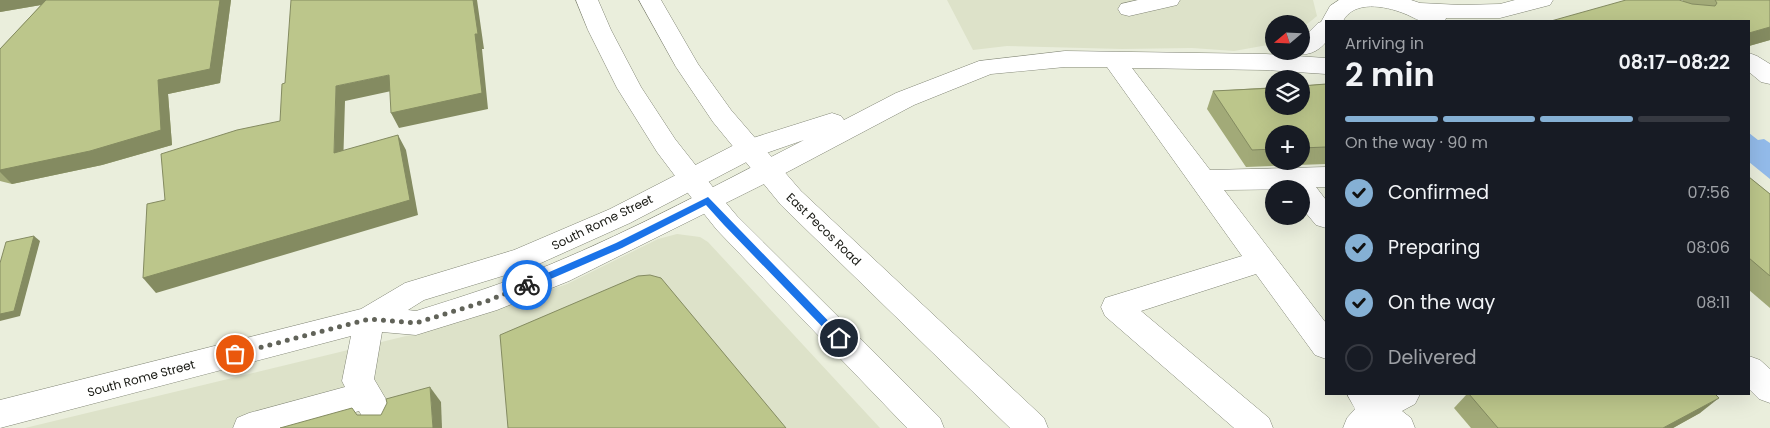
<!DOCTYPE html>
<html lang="en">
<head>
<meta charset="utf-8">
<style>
	body { margin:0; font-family:Poppins,sans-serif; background:#242831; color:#f1f3f6; height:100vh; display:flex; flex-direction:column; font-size:19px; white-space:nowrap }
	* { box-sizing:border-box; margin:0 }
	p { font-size:16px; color:#9ea1a6 }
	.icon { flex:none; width:28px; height:28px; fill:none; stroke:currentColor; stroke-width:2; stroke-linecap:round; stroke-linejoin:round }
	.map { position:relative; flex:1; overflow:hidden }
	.sheet { position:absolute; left:1325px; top:20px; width:425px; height:375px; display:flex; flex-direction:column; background:#171b24; border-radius:0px; box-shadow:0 5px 20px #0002 }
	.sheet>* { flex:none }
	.needle { width:32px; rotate:251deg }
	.controls { position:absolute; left:1265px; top:15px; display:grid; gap:10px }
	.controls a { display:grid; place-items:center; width:45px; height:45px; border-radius:50%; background:#171b24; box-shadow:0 5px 20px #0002; font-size:25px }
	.pin { position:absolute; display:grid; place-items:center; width:42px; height:42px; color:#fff; margin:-21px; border:2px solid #fff; border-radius:50%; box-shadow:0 1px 5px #0007 }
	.courier { position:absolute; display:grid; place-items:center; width:50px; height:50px; margin:-25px; border:4px solid #1a73e8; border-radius:50%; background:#fff; color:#222; box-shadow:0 1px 6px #0007 }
	.head em { font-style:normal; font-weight:600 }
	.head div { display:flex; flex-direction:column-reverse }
	.head { display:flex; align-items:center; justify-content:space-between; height:85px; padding:0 20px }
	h1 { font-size:32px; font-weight:600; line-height:38px }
	.bar { display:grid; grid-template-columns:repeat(4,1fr); gap:8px 5px; align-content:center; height:60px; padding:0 20px }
	.bar i { height:6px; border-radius:4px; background:#363941 }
	.bar .current { background:#85b0d4 }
	.bar p { grid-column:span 4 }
	ol { padding:0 20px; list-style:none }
	li { display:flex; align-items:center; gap:15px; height:55px }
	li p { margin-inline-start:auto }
	li .icon { padding:5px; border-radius:50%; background:#85b0d4; color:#111; stroke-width:4 }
	li:last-child { color:#9ea1a6 }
	li i { width:28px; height:28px; border:2px solid #363941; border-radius:50% }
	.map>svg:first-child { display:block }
	.built { fill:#dde2c9 }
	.water { fill:#93bbea }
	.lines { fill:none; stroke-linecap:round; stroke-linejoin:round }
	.minor-casing { stroke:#818575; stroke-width:1 }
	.major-casing { stroke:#818575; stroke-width:1 }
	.minor { fill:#fff; fill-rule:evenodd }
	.major { fill:#fff; fill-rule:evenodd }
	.wall { fill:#a2aa78; fill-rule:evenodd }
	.shaded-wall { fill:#848b61 }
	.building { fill:#bcc68b; stroke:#848b61 }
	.route { fill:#1a73e8 }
	.done { stroke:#616359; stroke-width:5; stroke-dasharray:0 9 }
	.labels { text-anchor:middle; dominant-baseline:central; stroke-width:4; stroke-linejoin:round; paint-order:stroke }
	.street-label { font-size:12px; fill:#171812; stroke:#fff }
</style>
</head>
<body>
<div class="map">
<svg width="1770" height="428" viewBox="0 0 1770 428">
	<rect width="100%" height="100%" fill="#eaeedc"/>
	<g class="built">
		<polygon points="947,0 1313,0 1317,16 1301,29 1301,24 1274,24 1274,44 1234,51 1192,48 1122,49 1007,46 973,50"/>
		<polygon points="677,234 700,237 708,242 880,428 25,428 431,330 567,284 658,239"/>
	</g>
	<polygon class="water" points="1749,133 1758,140 1764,139 1770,143 1770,179 1749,162"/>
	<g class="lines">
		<g class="minor-casing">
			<g id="minor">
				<polygon points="1138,0 1180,0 1177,5 1129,16 1121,14 1118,9 1121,4"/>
				<path d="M1339,0H1411L1420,3L1461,5L1500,4L1515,0H1553L1550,5L1500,18H1446L1445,21C1438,21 1428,23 1421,21C1415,19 1409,15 1403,13C1385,6 1354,0 1343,21H1326V42C1318,52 1306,57 1293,53L1291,51H1301V40L1318,23L1321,22L1330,6Z"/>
				<path d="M1065,51L1266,54L1326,58V74L1266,70L1132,68L1210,170L1326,167V187H1316L1326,200V228L1316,225L1301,207V189L1224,190L1326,323V359L1315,355L1256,274L1141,311L1269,418L1273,428H1234L1105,316L1101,307L1105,298L1242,256L1107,67H1065L991,74L914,105L776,178L569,281L497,310L416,335L382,332L374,379L397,418L393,428H369L359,411L300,428H233L237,418L249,413L345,387L342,381L351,336L0,428V400L361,309L405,283L514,250L610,209L740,142L832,113L841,116L844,120L896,93L979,61ZM804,140C720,183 636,229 549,265C505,283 461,297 416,311L408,310L424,300L532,267L630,223L758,156Z"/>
				<polygon points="1749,53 1757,56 1770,64 1770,84 1761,82 1749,72"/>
				<polygon points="1749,356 1760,360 1770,369 1770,403 1759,399 1749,389"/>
				<polygon points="1347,394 1420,394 1415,404 1402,411 1411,418 1415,428 1343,428 1347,418 1355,409"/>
			</g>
		</g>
		<g class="major-casing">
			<g id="major">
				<polygon points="576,0 598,0 611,30 641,87 675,139 716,191 737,216 940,418 944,428 907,428 717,230 697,205 657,152 617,88 588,30"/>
				<polygon points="639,0 661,0 698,64 731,110 801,191 1044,418 1048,428 1010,428 781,205 713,122 676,67"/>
			</g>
		</g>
		<use href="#minor" class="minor"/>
		<use href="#major" class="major"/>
	</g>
	<g class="wall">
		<polygon points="0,0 231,0 220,83 168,94 172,145 102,165 12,184 0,181 0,49 41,5 0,12"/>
		<polygon points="1683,0 1770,0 1770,40 1749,46 1682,1"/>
		<path d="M1326,84V164L1246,167L1207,109L1213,91ZM1274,134H1301V161H1274Z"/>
		<polygon points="1749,177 1770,194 1770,308 1749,290"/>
		<polygon points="1467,394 1715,394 1700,413 1673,428 1471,428 1454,408"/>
	</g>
	<g class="shaded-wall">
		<polygon points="0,0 70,0 0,12"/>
		<polygon points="220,0 231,0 220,83 168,94 172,145 102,165 12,184 0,172 0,170 158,80"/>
		<polygon points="473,0 477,0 484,49 482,49 488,109 399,128 391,113"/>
		<polygon points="1770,27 1770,40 1749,46 1749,33"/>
		<polygon points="389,75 396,90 345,101 343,168 334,153 336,86"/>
		<polygon points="398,135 406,150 418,215 156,293 143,278"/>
		<polygon points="34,236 40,241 20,316 0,321 0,314"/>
		<polygon points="430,387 441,402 442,428 433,428"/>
		<polygon points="1719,398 1700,413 1673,428 1663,428"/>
	</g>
	<g class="building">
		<polygon points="46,0 220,0 210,69 158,80 161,130 90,151 0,170 0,49"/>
		<polygon points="291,0 473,0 478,34 475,34 482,93 391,113 389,75 336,86 334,153 398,135 410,200 143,278 147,204 165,200 161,154 237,130 280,121 282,84 285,83"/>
		<polygon points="1626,0 1679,0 1692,4 1715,6 1717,3 1715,0 1770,0 1770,27 1749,33 1749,21 1551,21"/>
		<polygon points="1326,84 1326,147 1301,148 1301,134 1274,134 1274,149 1252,150 1213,91 1274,88 1274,106 1301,106 1301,86"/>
		<polygon points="1749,177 1770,194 1770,276 1749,258"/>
		<polygon points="34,236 14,311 0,314 0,263 6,242"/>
		<polygon points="650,275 661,278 786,428 508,428 500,335 638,276"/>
		<polygon points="430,387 433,428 280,428 352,408 357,415 381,415 387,403 386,399"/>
		<polygon points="1469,394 1715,394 1719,398 1663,428 1498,428"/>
	</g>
	<polygon class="route" points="708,197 842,335 842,341 836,341 724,225 706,205 622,248 530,288 527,289 523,285 524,283 616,243"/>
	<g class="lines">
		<polyline class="done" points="235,354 369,319 416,323 487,301 527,285"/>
	</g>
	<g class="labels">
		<g class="street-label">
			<text transform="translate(602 222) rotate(-26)">South Rome Street</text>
			<text transform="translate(824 229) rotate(44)">East Pecos Road</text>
			<text transform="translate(141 378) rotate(-15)">South Rome Street</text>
		</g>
	</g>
</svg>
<div class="controls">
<a><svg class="needle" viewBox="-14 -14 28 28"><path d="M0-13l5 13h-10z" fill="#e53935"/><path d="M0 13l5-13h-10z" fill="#9ea1a6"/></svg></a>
<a><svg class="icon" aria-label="layers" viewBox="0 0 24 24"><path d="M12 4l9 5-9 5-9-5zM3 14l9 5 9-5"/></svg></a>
<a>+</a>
<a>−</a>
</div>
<div class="pin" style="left:235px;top:354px;background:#ea580c"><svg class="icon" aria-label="bag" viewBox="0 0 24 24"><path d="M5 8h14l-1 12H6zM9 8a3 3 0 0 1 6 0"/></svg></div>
<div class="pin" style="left:839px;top:338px;background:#1f2937"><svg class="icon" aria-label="home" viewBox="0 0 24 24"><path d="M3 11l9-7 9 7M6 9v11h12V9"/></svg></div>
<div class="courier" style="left:527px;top:285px"><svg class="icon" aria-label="bike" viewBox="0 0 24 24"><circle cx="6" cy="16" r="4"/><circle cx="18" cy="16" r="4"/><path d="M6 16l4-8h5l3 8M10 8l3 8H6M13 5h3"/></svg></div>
<section class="sheet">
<div class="head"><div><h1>2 min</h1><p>Arriving in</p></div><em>08:17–08:22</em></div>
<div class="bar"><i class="current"></i><i class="current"></i><i class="current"></i><i></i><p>On the way · 90 m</p></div>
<ol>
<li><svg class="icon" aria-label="check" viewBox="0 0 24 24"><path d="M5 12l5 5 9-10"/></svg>Confirmed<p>07:56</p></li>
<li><svg class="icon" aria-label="check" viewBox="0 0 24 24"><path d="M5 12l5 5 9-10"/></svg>Preparing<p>08:06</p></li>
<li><svg class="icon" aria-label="check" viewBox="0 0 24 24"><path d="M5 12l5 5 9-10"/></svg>On the way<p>08:11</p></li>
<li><i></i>Delivered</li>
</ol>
</section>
</div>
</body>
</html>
